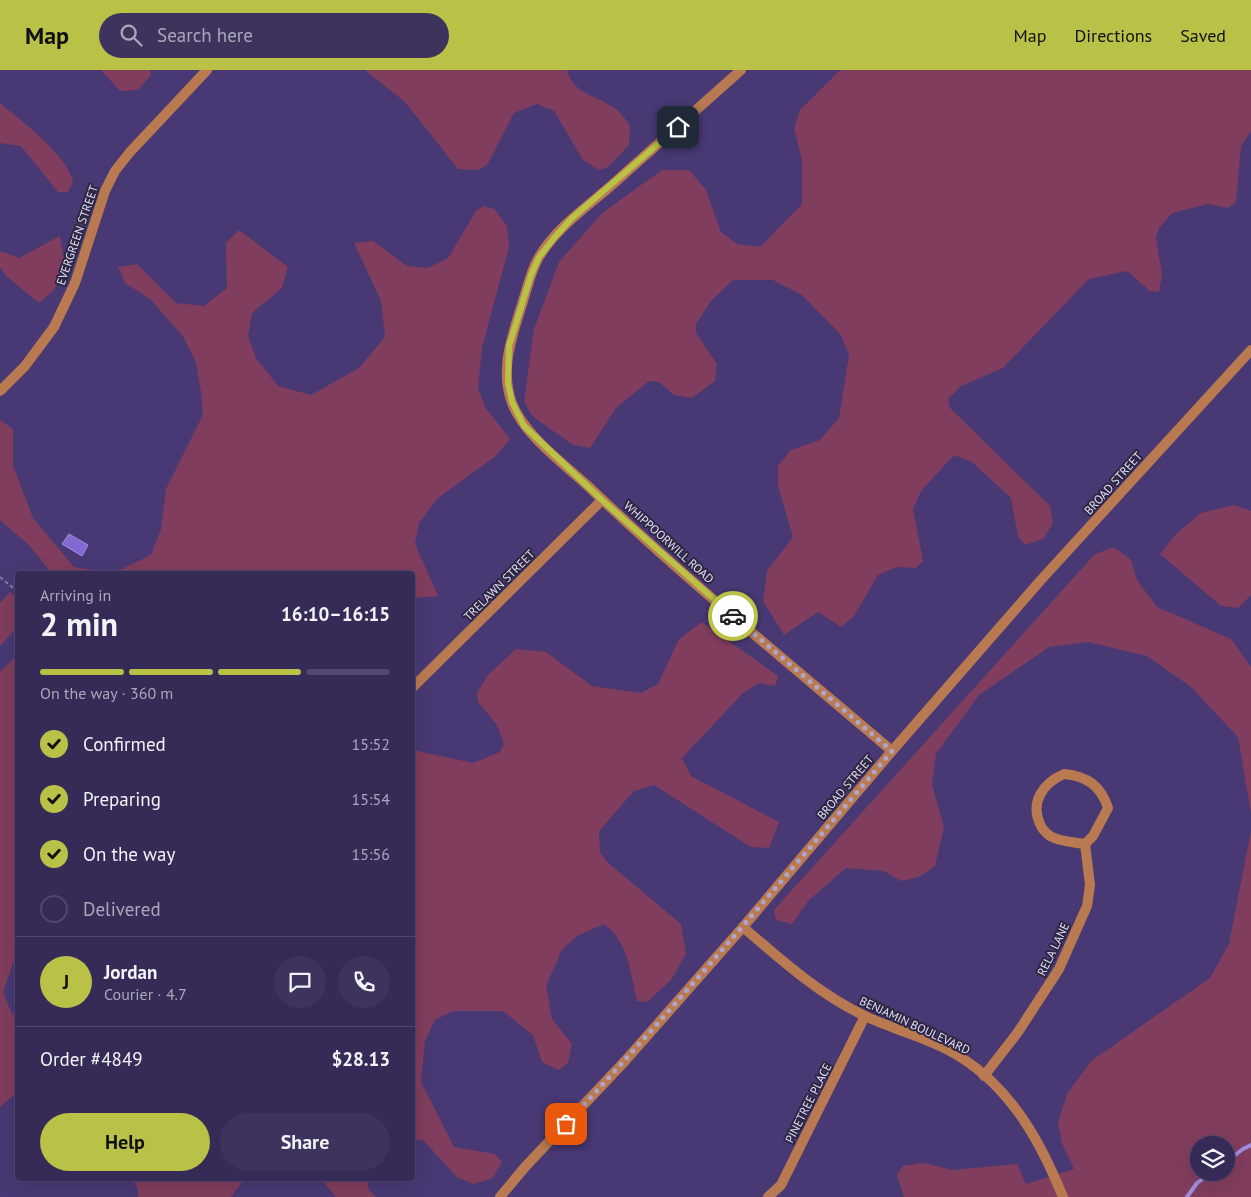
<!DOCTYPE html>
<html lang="en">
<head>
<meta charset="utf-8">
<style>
	body { margin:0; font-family:"PT Sans",sans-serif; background:#3d335d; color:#f1f3f6; height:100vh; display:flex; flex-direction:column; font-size:19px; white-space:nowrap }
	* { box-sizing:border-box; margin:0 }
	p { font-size:16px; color:#aaa7ba }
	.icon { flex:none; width:28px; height:28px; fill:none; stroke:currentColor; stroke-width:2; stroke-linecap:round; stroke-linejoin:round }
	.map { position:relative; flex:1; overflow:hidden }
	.panel { position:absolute; left:15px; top:501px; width:400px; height:610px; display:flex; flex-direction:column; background:#362b57; border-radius:5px; box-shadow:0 5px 20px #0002,0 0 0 1px #50476d }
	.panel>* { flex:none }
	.buttons { position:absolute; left:1190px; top:1066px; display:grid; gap:10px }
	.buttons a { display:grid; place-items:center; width:45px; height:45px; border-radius:50%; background:#362b57; box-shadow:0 5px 20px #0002,0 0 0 1px #50476d; font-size:25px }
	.pin { position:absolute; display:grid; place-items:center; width:42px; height:42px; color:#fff; margin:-21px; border-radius:10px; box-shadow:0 2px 8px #0006 }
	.courier { position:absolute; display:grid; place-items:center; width:50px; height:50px; margin:-25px; border:4px solid #b9c146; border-radius:50%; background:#fff; color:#222; box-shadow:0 1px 6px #0007 }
	.head em { font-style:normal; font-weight:600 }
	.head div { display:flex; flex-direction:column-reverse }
	.head { display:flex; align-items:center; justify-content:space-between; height:85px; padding:0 25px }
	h1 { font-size:32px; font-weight:600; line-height:38px }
	.bar { display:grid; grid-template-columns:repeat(4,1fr); gap:8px 5px; align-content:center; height:60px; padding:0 25px }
	.bar i { height:6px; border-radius:4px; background:#50476d }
	.bar .current { background:#b9c146 }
	.bar p { grid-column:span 4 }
	.line { display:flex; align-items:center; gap:12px; padding:0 25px; border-top:1px solid #50476d }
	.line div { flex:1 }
	.round { display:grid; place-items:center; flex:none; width:52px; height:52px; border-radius:26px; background:#3d335d }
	ol { padding:0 25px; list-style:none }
	li { display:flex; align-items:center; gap:15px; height:55px }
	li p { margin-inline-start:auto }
	li .icon { padding:5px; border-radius:50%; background:#b9c146; color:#111; stroke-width:4 }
	li:last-child { color:#aaa7ba }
	li i { width:28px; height:28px; border:2px solid #50476d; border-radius:50% }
	.cta { display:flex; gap:10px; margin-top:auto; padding:10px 25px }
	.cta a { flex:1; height:58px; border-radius:30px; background:#b9c146; color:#111; font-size:20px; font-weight:600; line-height:58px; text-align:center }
	.cta a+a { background:#3d335d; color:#f1f3f6 }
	header { display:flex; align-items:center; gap:30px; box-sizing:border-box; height:70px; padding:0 25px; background:#b9c146; color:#111 }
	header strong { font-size:24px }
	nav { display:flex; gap:28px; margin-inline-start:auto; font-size:18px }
	.search { width:350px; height:45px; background:#3d335d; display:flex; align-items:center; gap:12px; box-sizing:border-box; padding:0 18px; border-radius:28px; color:#aaa7ba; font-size:19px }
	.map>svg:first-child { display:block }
	.green { fill:#813d5d; fill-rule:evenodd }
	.water { fill:#8469d3; stroke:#a08cdf }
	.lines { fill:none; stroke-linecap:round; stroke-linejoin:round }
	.stream { stroke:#a08cdf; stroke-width:4 }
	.path { stroke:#8479a8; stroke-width:2; stroke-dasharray:4 2.5; stroke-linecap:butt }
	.minor { stroke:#ba7a51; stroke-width:10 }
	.tertiary { stroke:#ba7a51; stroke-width:10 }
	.done { stroke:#ada5cc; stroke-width:5; stroke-dasharray:0 9 }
	.route { stroke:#b9c146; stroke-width:6 }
	.labels { text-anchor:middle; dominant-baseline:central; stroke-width:4; stroke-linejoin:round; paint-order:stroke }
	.street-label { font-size:12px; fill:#e3dffb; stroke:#2d2742 }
</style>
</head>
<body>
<header>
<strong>Map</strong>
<div class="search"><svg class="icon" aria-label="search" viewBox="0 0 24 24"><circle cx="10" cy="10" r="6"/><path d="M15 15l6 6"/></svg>Search here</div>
<nav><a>Map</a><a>Directions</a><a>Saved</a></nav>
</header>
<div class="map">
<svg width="1251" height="1127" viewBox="0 0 1251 1127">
	<rect width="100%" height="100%" fill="#483974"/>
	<g class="green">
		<polygon points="101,0 150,0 151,5 138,20 120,21"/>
		<path d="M365,0H567C573,25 600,26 617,40C622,44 626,50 630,55L629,75L608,97L599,100L583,90L554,41L537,34L514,43L487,95L478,100L458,99L405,32Z"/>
		<polygon points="840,0 1251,0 1251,61 1241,76 1236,132 1228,138 1208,134 1172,143 1159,158 1156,168 1162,205 1159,222 1150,221 1127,201 1089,209 1003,298 961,316 948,329 950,338 1050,436 1053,453 1043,469 1025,475 1018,467 1011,428 972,392 954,385 921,421 913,439 923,491 916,498 896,497 878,505 854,546 841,557 818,542 784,565 763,531 767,501 793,467 778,416 778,396 791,380 820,370 839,348 849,285 841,265 802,225 773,210 733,210 711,231 696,254 696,263 717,294 715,311 692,328 674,325 659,312 649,311 616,338 590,378 573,375 532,346 524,331 534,259 559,192 602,143 662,100 689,100 706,120 721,162 737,174 760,177 802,134 802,91 794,58 800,40"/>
		<path d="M0,33C22,52 66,83 73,112L68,122H58L21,76L0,73Z"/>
		<polygon points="484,136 494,139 507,156 509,177 482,278 478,318 485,337 510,369 496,386 438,428 419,453 415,474 438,526 416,528 413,524 412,504 374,504 366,502 363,504 52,504 29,475 0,450 0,350 13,359 13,395 33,448 74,497 113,503 151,485 161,459 166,419 203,345 201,322 196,293 183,266 150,229 125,213 118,197 137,194 176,233 204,236 227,218 226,173 239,160 288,197 282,218 252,243 248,266 256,288 278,316 311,325 359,298 385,267 381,231 354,173 373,171 407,196 428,198 448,188 476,141"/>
		<polygon points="60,166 65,197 54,220 39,233 6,206 0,197 0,181 19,188"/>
		<polygon points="1234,435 1251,441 1251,525 1238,538 1221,536 1160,484 1176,464 1201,443"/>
		<polygon points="1114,477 1131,490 1137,510 1157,537 1231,569 1251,597 1251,743 1238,667 1191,617 1147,586 1088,572 1049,577 979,625 936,684 932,715 944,757 935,796 919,807 901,811 884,801 846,798 809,830 792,854 776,850 774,840 1095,484"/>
		<polygon points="10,522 17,528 17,557 0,576 0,533"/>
		<path d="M702,552L778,606L775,616L759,613L743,623L682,688L691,706L779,752L769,778L751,777L654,715L634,721L599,761L600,782L607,792L681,854L686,884L671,910L647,932L637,931C631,905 628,870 604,854L577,866L562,880L546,916L552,949L572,974L568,993L559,1000L542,992L533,965L503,941H453L435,950L425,971L421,1012L454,1077L495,1084L502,1092L492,1109L473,1114L457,1107L423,1070L413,1069V680L473,693L500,682L504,674L497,655L478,632L477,623L488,605L516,579L546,582L592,616L641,623L658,614L679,569Z"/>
		<polygon points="17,585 18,887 14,891 3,922 11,942 17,949 18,1026 14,1025 0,1037 0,602"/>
		<path d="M1251,761V1127H904L897,1105L903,1096L923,1093L953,1100L1017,1094L1026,1114L1074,1099L1062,1073L1058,1053L1067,1024L1091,991L1210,908L1229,874ZM1199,1075H1226V1102H1199Z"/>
		<polygon points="133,1109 248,1109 242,1112 231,1127 138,1127 138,1120"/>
		<polygon points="321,1109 367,1109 369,1120 376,1127 336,1127"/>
	</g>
	<polygon class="water" points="69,464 88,475 82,486 62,474"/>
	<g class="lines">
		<g class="stream">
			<polyline points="1226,1092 1243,1079 1251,1075"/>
			<polyline points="1187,1127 1197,1113 1212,1102"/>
		</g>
		<polyline class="path" points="0,507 18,522"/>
		<g class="minor">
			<path d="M741,0C698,38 656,76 613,114C587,137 557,157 539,187C531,200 528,216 523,231C513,264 499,298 512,333C524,365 563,393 588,416C685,509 790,594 892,681"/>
			<polyline points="0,321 25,296 54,257 75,213 105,121 115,101 130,82 207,0"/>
			<polyline points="412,618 602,430"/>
			<path d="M1064,704C1087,706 1101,716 1108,738L1093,766L1085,774C1074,772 1060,772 1050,766C1046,763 1042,759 1040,754C1030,732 1043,713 1064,704Z"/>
			<path d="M743,857C781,890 819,924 865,946C897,961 933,969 962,988C1013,1021 1041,1073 1063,1127"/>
			<polyline points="984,1006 1018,962 1059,899 1087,836 1090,815 1085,774"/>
			<polyline points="768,1127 781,1115 865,946"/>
		</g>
		<polyline class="tertiary" points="500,1127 525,1097 625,991 743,857 892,681 1040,511 1251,280"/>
	</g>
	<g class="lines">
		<path class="done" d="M566,1054C679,933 785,807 892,681L733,546"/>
		<polyline class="route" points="678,57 572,148 554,168 539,187 531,205 509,276 508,313 512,332 524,356 602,430 733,546"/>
	</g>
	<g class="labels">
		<g class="street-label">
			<text transform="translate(77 165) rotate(-71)">EVERGREEN STREET</text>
			<text transform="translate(1113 413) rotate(-48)">BROAD STREET</text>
			<text transform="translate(669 472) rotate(42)">WHIPPOORWILL ROAD</text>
			<text transform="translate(499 515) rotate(-45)">TRELAWN STREET</text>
			<text transform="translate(845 717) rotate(-50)">BROAD STREET</text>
			<text transform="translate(1053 879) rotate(-64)">RELA LANE</text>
			<text transform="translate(915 955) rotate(25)">BENJAMIN BOULEVARD</text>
			<text transform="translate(808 1033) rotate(-63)">PINETREE PLACE</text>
		</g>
	</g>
</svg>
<div class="buttons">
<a><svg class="icon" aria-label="layers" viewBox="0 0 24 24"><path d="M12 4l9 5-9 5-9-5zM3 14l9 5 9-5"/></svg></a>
</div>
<div class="pin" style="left:566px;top:1054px;background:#ea580c"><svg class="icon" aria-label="bag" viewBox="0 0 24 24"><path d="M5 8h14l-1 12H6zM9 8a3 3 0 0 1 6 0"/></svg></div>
<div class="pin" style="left:678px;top:57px;background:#1f2937"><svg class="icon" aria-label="home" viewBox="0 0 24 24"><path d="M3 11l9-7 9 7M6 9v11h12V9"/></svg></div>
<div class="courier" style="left:733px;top:546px"><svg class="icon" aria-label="car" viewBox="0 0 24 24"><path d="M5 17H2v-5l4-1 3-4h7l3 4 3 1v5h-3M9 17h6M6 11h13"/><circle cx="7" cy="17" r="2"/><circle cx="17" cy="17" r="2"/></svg></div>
<section class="panel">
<div class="head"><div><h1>2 min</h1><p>Arriving in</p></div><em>16:10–16:15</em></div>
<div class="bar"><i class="current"></i><i class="current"></i><i class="current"></i><i></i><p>On the way · 360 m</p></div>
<ol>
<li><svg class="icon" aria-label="check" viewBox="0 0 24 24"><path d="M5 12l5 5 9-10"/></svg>Confirmed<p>15:52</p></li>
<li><svg class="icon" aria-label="check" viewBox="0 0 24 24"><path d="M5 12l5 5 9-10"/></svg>Preparing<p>15:54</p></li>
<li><svg class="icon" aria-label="check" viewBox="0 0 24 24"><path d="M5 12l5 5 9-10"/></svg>On the way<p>15:56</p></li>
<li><i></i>Delivered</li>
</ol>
<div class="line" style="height:90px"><b class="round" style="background:#b9c146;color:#111">J</b><div><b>Jordan</b><p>Courier · 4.7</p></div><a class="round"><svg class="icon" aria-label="chat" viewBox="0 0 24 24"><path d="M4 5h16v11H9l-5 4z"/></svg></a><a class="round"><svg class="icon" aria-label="phone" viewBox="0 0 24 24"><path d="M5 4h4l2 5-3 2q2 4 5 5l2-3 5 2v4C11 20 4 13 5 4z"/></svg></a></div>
<div class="line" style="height:65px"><div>Order #4849</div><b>$28.13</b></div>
<div class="cta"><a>Help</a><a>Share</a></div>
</section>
</div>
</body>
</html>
